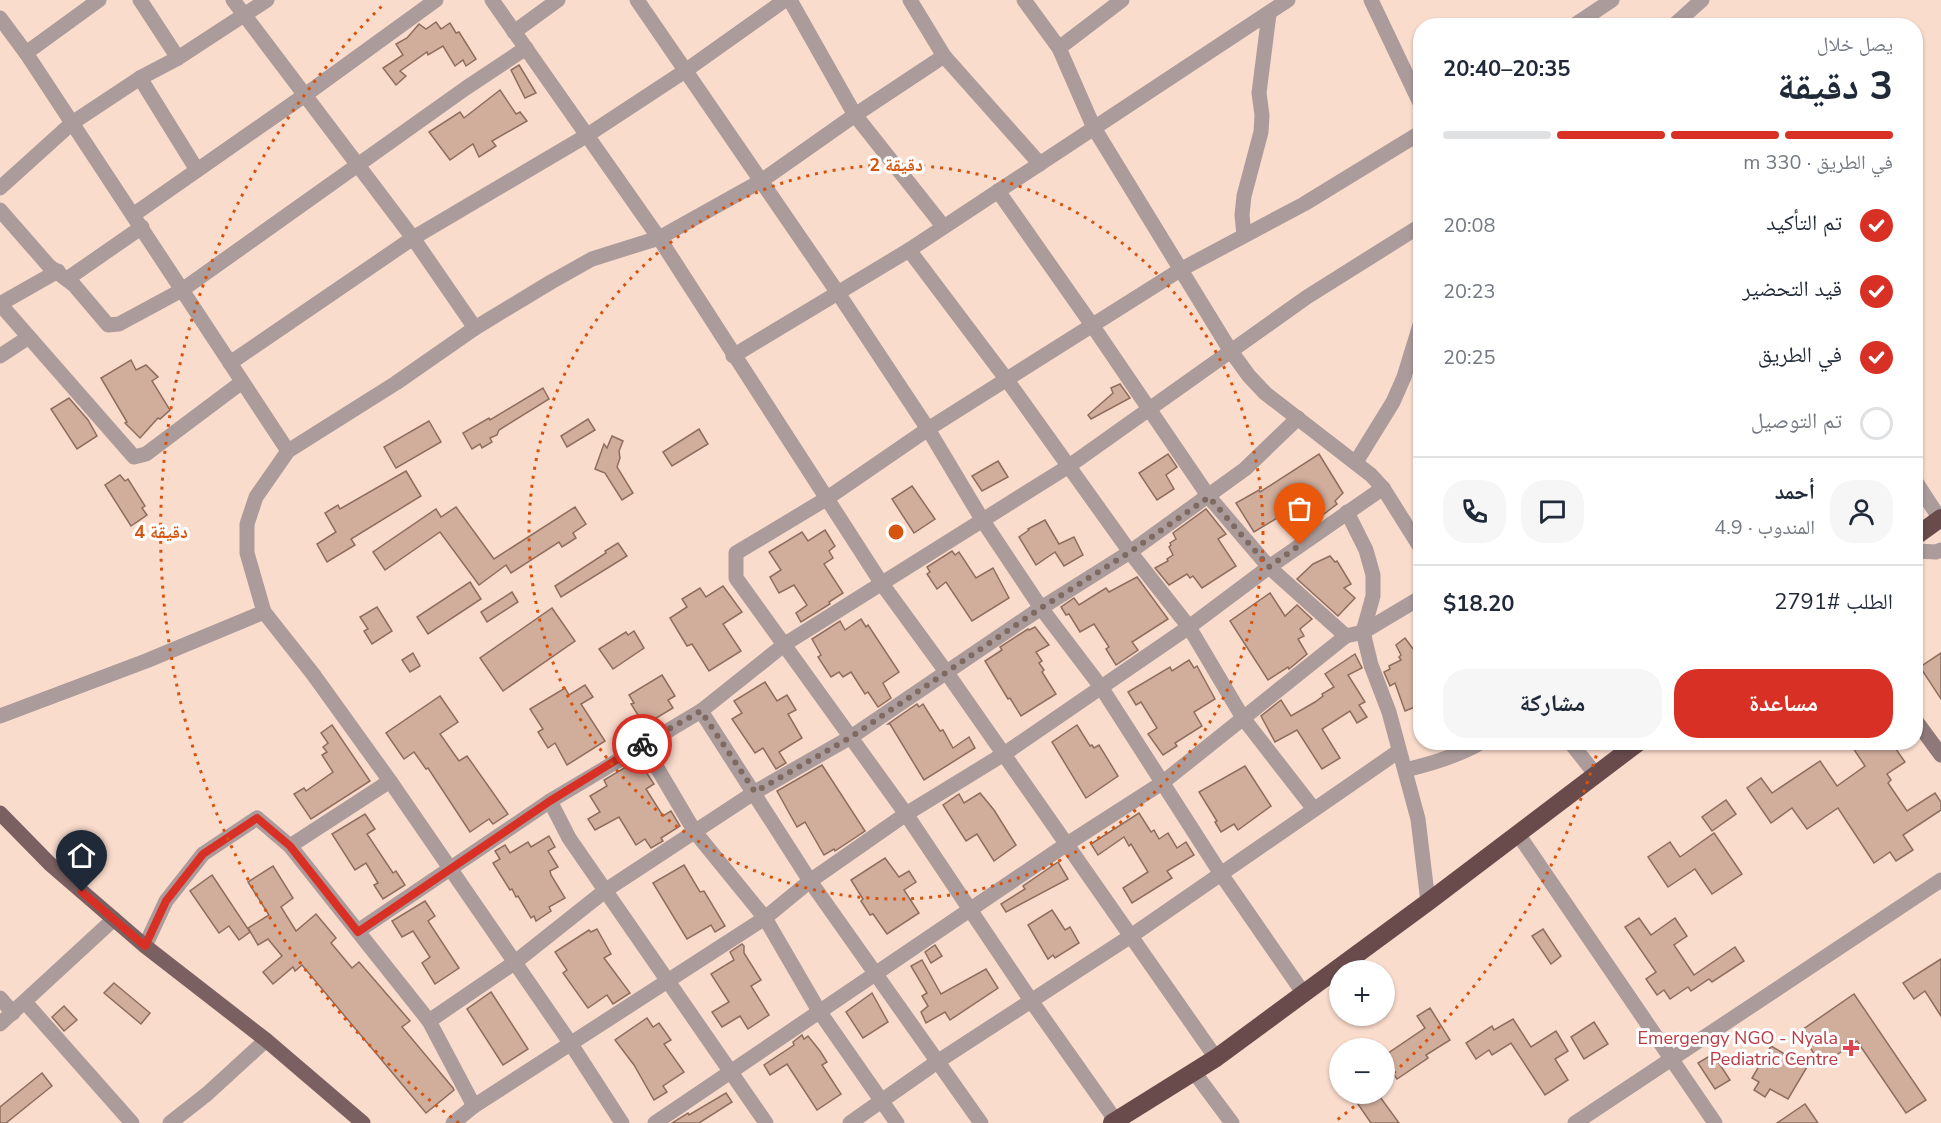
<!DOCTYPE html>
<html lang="ar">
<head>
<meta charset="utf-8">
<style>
	body { margin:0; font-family:"Nunito Sans","Noto Naskh Arabic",sans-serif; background:#f6f6f7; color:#1f2937; direction:rtl; height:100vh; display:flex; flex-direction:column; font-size:22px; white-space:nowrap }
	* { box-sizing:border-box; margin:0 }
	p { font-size:20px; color:#747a83 }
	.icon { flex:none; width:33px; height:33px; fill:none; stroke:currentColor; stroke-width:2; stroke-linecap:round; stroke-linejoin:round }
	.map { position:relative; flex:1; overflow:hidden; direction:ltr }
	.details { position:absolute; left:1413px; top:18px; width:510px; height:732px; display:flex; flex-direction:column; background:#fff; border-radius:24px; box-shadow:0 2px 4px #0004; direction:rtl }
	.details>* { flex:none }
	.fabs { position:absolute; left:1329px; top:960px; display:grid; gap:12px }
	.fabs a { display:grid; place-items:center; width:66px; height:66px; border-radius:50%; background:#fff; box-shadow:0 2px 4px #0004; font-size:30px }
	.pin { position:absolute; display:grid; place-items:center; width:51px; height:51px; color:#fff; margin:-62px -26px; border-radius:50% 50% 50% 0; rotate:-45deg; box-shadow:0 0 6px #0007 }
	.pin .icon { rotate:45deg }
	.courier { position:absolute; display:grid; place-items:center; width:60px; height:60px; margin:-30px; border:4px solid #d93025; border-radius:50%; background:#fff; color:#222; box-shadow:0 2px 8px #0007 }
	.summary em { font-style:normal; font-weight:700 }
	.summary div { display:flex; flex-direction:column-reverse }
	.summary { display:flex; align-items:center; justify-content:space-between; height:102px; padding:0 30px }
	h1 { font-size:39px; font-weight:700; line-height:45px }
	.bar { display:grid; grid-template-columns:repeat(4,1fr); gap:9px 6px; align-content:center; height:72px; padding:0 30px }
	.bar i { height:8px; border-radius:4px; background:#e0e1e3 }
	.bar .active { background:#d93025 }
	.bar p { grid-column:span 4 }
	.line { display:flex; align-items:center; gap:15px; padding:0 30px; border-top:2px solid #e0e1e3 }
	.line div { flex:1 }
	.round { display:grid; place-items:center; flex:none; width:63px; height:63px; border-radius:24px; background:#f6f6f7 }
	ol { padding:0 30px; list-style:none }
	li { display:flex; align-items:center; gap:18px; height:66px }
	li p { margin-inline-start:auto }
	li .icon { padding:6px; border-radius:50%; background:#d93025; color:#fff; stroke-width:4 }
	li:last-child { color:#747a83 }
	li i { width:33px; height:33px; border:3px solid #e0e1e3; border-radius:50% }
	.primary-button { display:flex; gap:12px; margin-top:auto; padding:12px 30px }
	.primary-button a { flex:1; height:69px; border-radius:24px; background:#d93025; color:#fff; font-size:24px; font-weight:700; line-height:69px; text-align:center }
	.primary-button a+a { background:#f6f6f7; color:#1f2937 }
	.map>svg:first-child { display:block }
	.building { fill:#d1ad9c; stroke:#8f6d5d; stroke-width:1.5 }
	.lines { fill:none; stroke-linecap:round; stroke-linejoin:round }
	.street { stroke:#ab9b9b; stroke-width:15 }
	.secondary { stroke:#8f7879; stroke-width:15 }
	.primary { stroke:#7b6061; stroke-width:15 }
	.highway { stroke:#694b4c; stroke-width:18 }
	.done { stroke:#7e6a60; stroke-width:6; stroke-dasharray:0 10.8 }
	.route { stroke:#d93025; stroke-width:8 }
	.ring { fill:none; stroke:#d7540e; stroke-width:3; stroke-dasharray:3 6 }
	.health-dot { fill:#e0444e; stroke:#fff; stroke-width:2 }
	.labels { text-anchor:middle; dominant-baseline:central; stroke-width:6; stroke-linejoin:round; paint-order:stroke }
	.health-label { font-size:18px; fill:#be3a42; stroke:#fff; text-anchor:end }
	.centre { fill:#d7540e; stroke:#fff; stroke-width:3 }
	.ring-label { font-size:18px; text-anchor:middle; font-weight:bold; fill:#d7540e; stroke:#fff; stroke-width:6; stroke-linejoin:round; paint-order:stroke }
</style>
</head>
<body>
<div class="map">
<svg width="1941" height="1123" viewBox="0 0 1941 1123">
	<rect width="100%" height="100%" fill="#fadccd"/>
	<g class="building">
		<polygon points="436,22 441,29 450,23 456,33 459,32 476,59 466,66 463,60 455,66 443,46 428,55 427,52 400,71 406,76 396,85 383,68 403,55 396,44 407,38 419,24 426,29"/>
		<polygon points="519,65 536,93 525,98 511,70"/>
		<polygon points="500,90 516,114 520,112 527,121 492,141 496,146 479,157 473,144 450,160 429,132 460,112 464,118"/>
		<polygon points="131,360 136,370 146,365 158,377 152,381 170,410 160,419 158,418 140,438 125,423 127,422 101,378"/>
		<polygon points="1120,384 1130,398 1091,419 1088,415 1113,393 1111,388"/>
		<polygon points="543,388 549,399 499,430 497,435 490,438 492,442 482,448 480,444 472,449 463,433 489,418 490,420"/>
		<polygon points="69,398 88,420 97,436 77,449 51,409"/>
		<polygon points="588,419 595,430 567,447 561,436"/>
		<polygon points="429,421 441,442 396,468 384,447"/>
		<polygon points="699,429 708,444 672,466 663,452"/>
		<polygon points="612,436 623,441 619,451 620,458 617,467 633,493 622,500 605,473 595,469 604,444 607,448"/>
		<polygon points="1168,454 1177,467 1166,475 1174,489 1157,500 1139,473"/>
		<polygon points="1319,454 1343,493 1335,501 1337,504 1324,514 1310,498 1254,532 1236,503 1259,490 1260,492"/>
		<polygon points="998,461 1008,477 982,491 972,476"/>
		<polygon points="406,471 421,496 351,539 355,545 327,562 317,544 336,532 325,513 338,505 340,509"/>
		<polygon points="120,475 125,481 128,479 145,506 142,508 147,515 131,526 105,485"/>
		<polygon points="912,486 935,519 914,533 892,499"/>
		<polygon points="456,507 494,559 575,507 586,524 573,533 576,538 562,547 559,542 511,573 506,565 479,585 440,532 385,570 373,552 436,509 441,517"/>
		<polygon points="1206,509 1226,534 1218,539 1236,566 1202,588 1193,576 1190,578 1187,574 1169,585 1155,568 1168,561 1167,559 1173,555 1169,547 1171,545 1170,543 1176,539 1173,533"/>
		<polygon points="1045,520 1059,544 1074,537 1083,555 1064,566 1055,552 1036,565 1019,537 1029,530 1028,529"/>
		<polygon points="825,530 835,546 829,551 833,558 824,564 843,593 829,602 830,604 801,622 796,613 807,605 794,585 779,593 770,577 781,570 769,552 802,532 808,541"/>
		<polygon points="618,543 627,556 561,597 555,586 606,553 605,551"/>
		<polygon points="952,551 955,555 959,552 976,578 993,568 1009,598 972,621 946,582 937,589 927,574 930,572 927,567"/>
		<polygon points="1330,556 1335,562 1337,561 1348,579 1351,584 1344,588 1355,598 1338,616 1297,579 1313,564"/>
		<polygon points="1137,577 1168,619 1132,642 1138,650 1116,665 1106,649 1109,647 1094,624 1080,632 1069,614 1066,615 1061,607 1074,598 1079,605 1106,588 1109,592"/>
		<polygon points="470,582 481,599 428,634 417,617"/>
		<polygon points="723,586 742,612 723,624 741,651 709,671 692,644 687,646 670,618 687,607 682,599 700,588 706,597"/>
		<polygon points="512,592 518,602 487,622 481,612"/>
		<polygon points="1270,593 1285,616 1297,605 1312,619 1300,629 1304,636 1298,639 1307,654 1289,669 1288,667 1268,680 1230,621"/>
		<polygon points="377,607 392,631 372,644 364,631 368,629 360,617"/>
		<polygon points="552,608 575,641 503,691 480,658"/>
		<polygon points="861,619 866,627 868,625 899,672 883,683 891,698 878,707 868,692 865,694 851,672 843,677 839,672 831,677 818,657 821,655 812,639 840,621 845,630"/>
		<polygon points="1035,627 1049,645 1036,652 1042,661 1039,663 1044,670 1042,672 1056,694 1021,716 1010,698 1008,699 985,661 1002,650 1000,647 1028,629 1029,630"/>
		<polygon points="634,631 644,648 613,669 599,649 626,632 628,635"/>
		<polygon points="1405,638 1416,653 1420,650 1420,705 1405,711 1395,683 1390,686 1384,672 1390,669 1389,666 1401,660 1399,657 1401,655 1396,645"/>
		<polygon points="413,653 420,666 410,672 402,660"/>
		<polygon points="1941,653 1941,699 1920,667"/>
		<polygon points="1355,654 1362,668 1348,675 1365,702 1359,705 1367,717 1357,723 1350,711 1322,729 1340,758 1322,769 1297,730 1275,742 1261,716 1281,700 1291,716 1315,702 1323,696 1322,694 1334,687 1325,674"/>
		<polygon points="1189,660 1194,668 1197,666 1215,699 1194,712 1202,726 1175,743 1177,746 1163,755 1148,734 1157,728 1141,702 1136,705 1128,692 1170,667 1172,671"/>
		<polygon points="662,675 675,696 668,700 673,708 648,723 643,715 640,718 631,704 634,703 629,695"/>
		<polygon points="765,682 777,701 787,695 796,710 788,714 802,738 779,752 786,763 776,769 763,748 755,753 732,719 742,713 734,701"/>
		<polygon points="585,685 593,697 581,704 605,741 567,765 555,743 548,748 538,732 543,729 530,709 565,688 569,695"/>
		<polygon points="440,696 458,722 440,734 459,761 467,756 508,814 493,824 489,819 470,832 428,768 426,769 414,752 404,759 386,733"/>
		<polygon points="917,704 919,707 923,704 940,731 943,730 953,748 969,737 975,748 924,780 890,724 888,724"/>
		<polygon points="332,725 370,781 311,819 294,794 304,788 306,791 333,772 322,755 327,752 323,747 328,743 321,733"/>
		<polygon points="1077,725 1090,746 1092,745 1094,748 1099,745 1118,776 1086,798 1052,742"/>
		<polygon points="1849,742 1891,742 1905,762 1887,774 1891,780 1888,783 1907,811 1935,793 1941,802 1941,810 1903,835 1913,850 1896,861 1890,852 1874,863 1838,808 1807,829 1792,808 1771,823 1747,788 1761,778 1772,793 1820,761 1837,786 1865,766"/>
		<polygon points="638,760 654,784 646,789 663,816 671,811 680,826 661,838 663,841 651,848 645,839 636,845 619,817 595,830 588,819 600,812 590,796 607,786 604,780"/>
		<polygon points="822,765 865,831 835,851 834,849 824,855 805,822 797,827 777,791"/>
		<polygon points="1245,766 1271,806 1238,830 1234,824 1221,832 1215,822 1217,821 1199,792"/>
		<polygon points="980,793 994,810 1016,845 994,861 977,834 966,841 943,805 959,794 964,803"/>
		<polygon points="1726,800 1736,814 1712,831 1702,817"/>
		<polygon points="1139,813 1151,832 1154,830 1159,839 1168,833 1177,848 1186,842 1194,855 1167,871 1172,878 1132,903 1123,888 1148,872 1131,844 1129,846 1124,837 1098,855 1091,844"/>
		<polygon points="365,814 375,829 367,834 393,873 396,871 405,885 383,899 374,885 378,883 366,863 355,870 332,834"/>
		<polygon points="1714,833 1742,874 1712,894 1695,869 1668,887 1648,857 1670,842 1680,857"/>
		<polygon points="549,836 555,847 548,851 558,867 550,871 551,875 565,898 549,907 551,911 536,921 534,916 531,918 518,896 516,897 512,889 510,890 493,863 500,859 495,851 505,845 510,853 528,842 531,847"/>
		<polygon points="885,858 899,877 909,871 916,882 904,890 919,913 887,934 873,914 870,915 861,901 863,899 851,880"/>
		<polygon points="1058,862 1068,879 1006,912 1001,904 1025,889 1023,886"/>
		<polygon points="684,865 700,892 704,891 725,926 715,932 711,925 687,939 653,883"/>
		<polygon points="273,866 293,898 281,907 296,931 316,914 336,938 331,943 352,968 359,962 410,1021 402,1027 453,1088 454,1090 426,1113 302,965 295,971 293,967 273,984 263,972 282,956 268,939 258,945 248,928 269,915 248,882"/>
		<polygon points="212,875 250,932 239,940 229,926 219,933 190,891"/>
		<polygon points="425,901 435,916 428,921 459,968 435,984 422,963 430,957 413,931 402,937 392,921"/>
		<polygon points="1052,910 1065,930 1070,927 1079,943 1055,958 1053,955 1048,959 1028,925"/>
		<polygon points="1639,918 1651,935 1675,918 1687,936 1674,945 1694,975 1735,947 1744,961 1712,982 1709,979 1691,991 1688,987 1670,999 1664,990 1657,995 1646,979 1656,972 1625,927"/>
		<polygon points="597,929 611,954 604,958 630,993 613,1004 607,995 588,1008 563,973 567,970 555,952 589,930 591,932"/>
		<polygon points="1543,929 1561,956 1551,964 1532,936"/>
		<polygon points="742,944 744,946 744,953 761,980 751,986 769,1015 748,1029 740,1016 722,1027 712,1012 729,1002 711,974 734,960 730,952"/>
		<polygon points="935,945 942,956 931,963 925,952"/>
		<polygon points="1941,959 1941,1016 1925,991 1914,999 1903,983"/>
		<polygon points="922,960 941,994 986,969 998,988 950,1020 945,1012 926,1023 921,1012 928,1006 922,996 927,993 911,966"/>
		<polygon points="114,983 150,1013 141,1024 104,993"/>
		<polygon points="491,992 528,1049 503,1065 467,1009"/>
		<polygon points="872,993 888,1022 863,1038 846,1012"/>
		<polygon points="1854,994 1926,1100 1906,1113 1857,1041 1822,1065 1799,1032"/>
		<polygon points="64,1006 77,1020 64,1031 52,1017"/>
		<polygon points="1430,1008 1450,1040 1426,1055 1428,1058 1397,1079 1384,1061 1384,1056 1425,1028 1417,1016"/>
		<polygon points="647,1018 653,1027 659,1023 671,1040 664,1044 684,1072 663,1086 667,1092 654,1100 634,1065 615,1040"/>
		<polygon points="1513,1019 1531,1047 1556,1031 1568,1051 1555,1059 1568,1080 1545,1095 1511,1043 1492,1055 1489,1050 1476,1059 1466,1043 1492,1026 1494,1030"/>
		<polygon points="1594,1022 1608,1044 1584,1059 1571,1037"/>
		<polygon points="802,1035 804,1039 808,1036 820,1051 827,1062 822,1065 841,1094 817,1110 787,1064 770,1075 764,1065 794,1045 793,1042"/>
		<polygon points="1771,1046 1807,1067 1788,1099 1770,1089 1765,1097 1754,1090 1759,1082 1752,1078"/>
		<polygon points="1713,1054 1730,1080 1715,1089 1698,1063"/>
		<polygon points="42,1073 52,1086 6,1123 0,1123 0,1107"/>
		<polygon points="726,1093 732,1102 699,1123 672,1123 688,1113 689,1115"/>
		<polygon points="1351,1094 1378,1094 1399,1123 1371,1123"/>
		<polygon points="1805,1104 1818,1123 1777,1123"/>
	</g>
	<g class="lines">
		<g class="street">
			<polyline points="140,0 178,58"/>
			<polyline points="233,0 413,238 475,328"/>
			<polyline points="492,0 659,238 882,584 947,673 1216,1058"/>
			<polyline points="637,0 838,293 928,429 983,521 1041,608 1101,687 1221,874 1304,994"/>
			<polyline points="790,0 855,115 943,226"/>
			<polyline points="910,0 944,56 1040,164"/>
			<polyline points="1024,0 1059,48 1094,128 1230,350 1249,376 1265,393 1371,475 1383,488 1420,547"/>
			<polyline points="1371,0 1420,103"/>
			<polyline points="0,18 26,53 288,451"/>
			<polyline points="1573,26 1612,0"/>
			<polyline points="1673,26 1702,0"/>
			<polyline points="514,32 558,0"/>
			<polyline points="1059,48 1122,0"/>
			<polyline points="26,53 99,0"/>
			<polyline points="140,78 197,170"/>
			<polyline points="0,188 72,123 140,78 178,58 267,0"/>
			<polyline points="998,191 1092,325 1209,497 1269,567 1346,636"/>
			<polyline points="0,210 49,266 74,285 108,325 119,324 182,290 466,88 526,48"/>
			<polyline points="133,215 305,95 436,0"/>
			<polyline points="1244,235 1242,215 1244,196 1261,132 1262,115 1259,93 1269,14"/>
			<polyline points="909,250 1007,380 1130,552 1189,627 1243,718 1313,808"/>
			<polyline points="67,279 142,227"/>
			<polyline points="0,304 134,457 146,454 242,382"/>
			<polyline points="0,304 58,271"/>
			<polyline points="0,356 29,337"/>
			<polyline points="733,356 909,250 1288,0"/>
			<polyline points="230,363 413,238 586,136 685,71 785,0"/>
			<polyline points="1356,462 1393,402 1404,377 1420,325"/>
			<polyline points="1916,482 1940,519"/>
			<polyline points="1347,512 1366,550 1373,575 1373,596 1363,632 1371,665 1389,712 1418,819 1428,902"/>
			<polyline points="1916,551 1936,552 1941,550"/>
			<polyline points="701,711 810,881 981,1123"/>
			<polyline points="0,716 146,661 264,612"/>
			<polyline points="1570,742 1596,775"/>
			<polyline points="643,744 695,832 765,918 819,1011 897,1123"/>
			<path d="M1405,770C1431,764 1458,756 1482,742"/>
			<polyline points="550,801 569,838 766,1123"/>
			<polyline points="1518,834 1715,1123"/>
			<polyline points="290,846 429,1021 474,1106"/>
			<polyline points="358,931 550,801 701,711 785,644 1069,466 1307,297 1420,226"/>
			<polyline points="145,946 166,901 203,854 257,818 290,846 390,781"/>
			<polyline points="0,998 13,1013"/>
			<polyline points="25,1002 132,1123"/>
			<polyline points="429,1021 514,963 606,890 755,792 851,737 1041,608 1130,552 1245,469 1298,418"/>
			<polyline points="0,1024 114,919"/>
			<polyline points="1194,1072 1232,1123"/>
			<polyline points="1116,1121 1032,1002 906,814 736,578 736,553 826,499 928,429 1180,270 1304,204 1420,133"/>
			<polyline points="170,1123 207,1094 266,1040"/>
			<polyline points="453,1123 474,1106 765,918 810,881 906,814 1004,754 1189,627 1269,567 1383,488"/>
			<polyline points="622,1123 571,1044 390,781 313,674 264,612 247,553 247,524 256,497 288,451 396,383 475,328 551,282 592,259 659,238 761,181 855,115 944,56"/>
			<polyline points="655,1123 1067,844 1162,783 1346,636 1363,632 1420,598"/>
			<polyline points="850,1123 937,1062 1131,936 1399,751"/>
			<polyline points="1575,1123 1941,880"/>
		</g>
		<polyline class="secondary" points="1916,721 1941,755"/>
		<polyline class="primary" points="0,813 50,864 145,946 266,1040 363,1123"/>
		<g class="highway">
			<polyline points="1916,536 1941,518"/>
			<polyline points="1112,1123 1216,1058 1428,902 1639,742"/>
		</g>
	</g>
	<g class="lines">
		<polyline class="done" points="642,744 701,711 755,792 851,737 1041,608 1130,552 1209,497 1269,567 1300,545"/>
		<polyline class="route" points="82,892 145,946 166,901 203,854 257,818 290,846 358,932 550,801 642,744"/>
	</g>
	<g class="ring">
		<circle cx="896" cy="532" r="367"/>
		<path d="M1599 747A735 735 0 0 1 1388 1078M1368 1095A735 735 0 0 1 1333 1123M459 1123A735 735 0 0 1 385 3"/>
	</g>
	<path class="health-dot" d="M1848 1039h6v6h6v6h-6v6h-6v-6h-6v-6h6z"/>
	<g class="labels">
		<g class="health-label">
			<text x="1838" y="1038">Emergengy NGO - Nyala<tspan x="1838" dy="21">Pediatric Centre</tspan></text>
		</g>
	</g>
	<circle cx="896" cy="532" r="9" class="centre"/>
	<g class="ring-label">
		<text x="896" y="171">2 دقيقة</text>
		<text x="161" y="538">4 دقيقة</text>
	</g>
</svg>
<div class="fabs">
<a>+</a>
<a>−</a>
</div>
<div class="pin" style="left:1300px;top:545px;background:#ea580c"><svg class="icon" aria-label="bag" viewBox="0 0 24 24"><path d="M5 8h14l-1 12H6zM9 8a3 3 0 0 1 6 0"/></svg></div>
<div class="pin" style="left:82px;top:892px;background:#1f2937"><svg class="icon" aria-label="home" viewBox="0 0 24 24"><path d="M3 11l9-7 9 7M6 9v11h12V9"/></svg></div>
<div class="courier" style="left:642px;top:744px"><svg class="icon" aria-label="bike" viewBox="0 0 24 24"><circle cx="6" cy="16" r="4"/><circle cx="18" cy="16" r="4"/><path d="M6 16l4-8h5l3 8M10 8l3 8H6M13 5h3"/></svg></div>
<section class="details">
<div class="summary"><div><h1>3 دقيقة</h1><p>يصل خلال</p></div><em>20:35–20:40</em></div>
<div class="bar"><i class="active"></i><i class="active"></i><i class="active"></i><i></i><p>في الطريق · 330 m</p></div>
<ol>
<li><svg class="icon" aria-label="check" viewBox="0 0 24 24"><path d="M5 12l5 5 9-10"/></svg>تم التأكيد<p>20:08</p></li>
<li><svg class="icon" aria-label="check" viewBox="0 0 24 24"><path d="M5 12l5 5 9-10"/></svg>قيد التحضير<p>20:23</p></li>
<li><svg class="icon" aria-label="check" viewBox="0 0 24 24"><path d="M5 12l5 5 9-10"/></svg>في الطريق<p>20:25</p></li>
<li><i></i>تم التوصيل</li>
</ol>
<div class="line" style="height:108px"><a class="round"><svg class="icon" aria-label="person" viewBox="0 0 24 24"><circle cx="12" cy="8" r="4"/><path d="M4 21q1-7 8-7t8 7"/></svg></a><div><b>أحمد</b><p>المندوب · 4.9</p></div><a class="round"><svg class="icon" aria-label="chat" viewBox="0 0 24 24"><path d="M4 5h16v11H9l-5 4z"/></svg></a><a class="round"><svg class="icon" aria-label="phone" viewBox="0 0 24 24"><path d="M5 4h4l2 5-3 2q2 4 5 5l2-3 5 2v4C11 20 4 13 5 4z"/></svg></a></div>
<div class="line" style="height:78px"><div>الطلب #2791</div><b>$18.20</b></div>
<div class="primary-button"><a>مساعدة</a><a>مشاركة</a></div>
</section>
</div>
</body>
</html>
